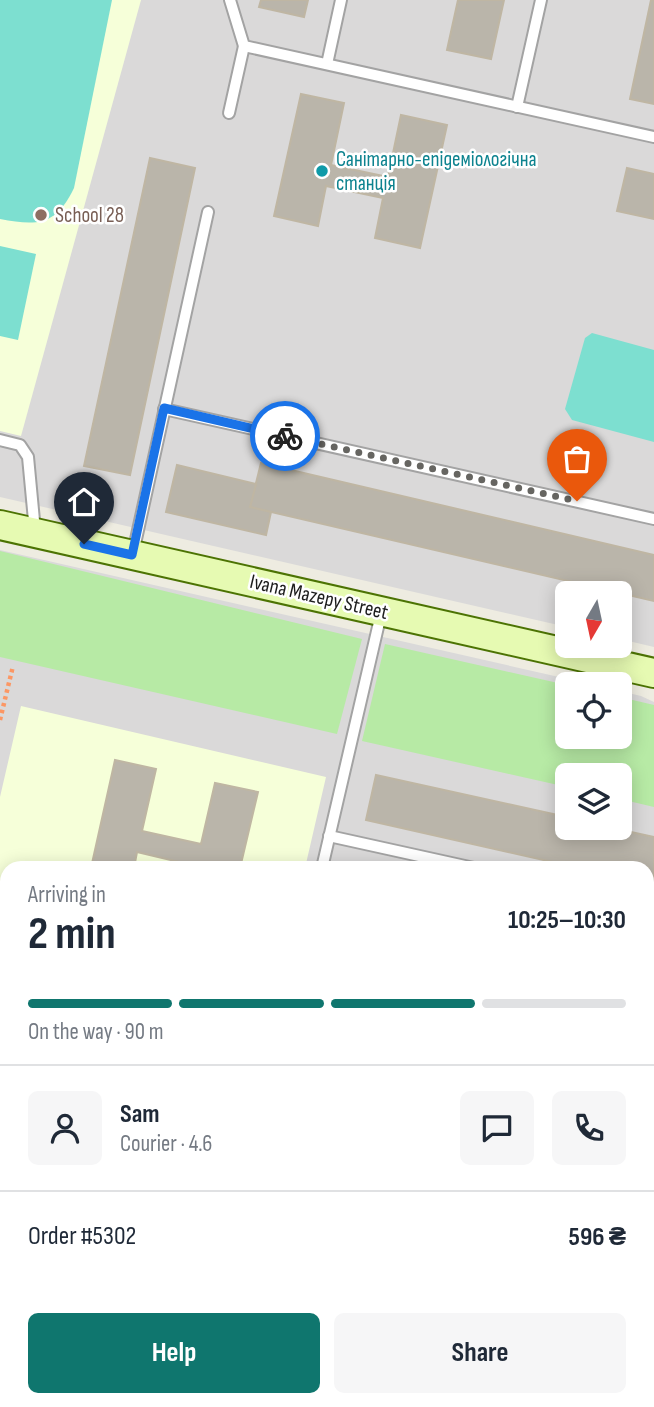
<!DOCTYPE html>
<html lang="en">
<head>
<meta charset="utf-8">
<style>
	body { margin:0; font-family:"Sofia Sans Condensed",sans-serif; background:#f6f6f7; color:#1f2937; height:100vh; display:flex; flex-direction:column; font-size:26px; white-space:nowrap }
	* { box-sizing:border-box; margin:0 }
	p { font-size:23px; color:#747a83 }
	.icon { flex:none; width:38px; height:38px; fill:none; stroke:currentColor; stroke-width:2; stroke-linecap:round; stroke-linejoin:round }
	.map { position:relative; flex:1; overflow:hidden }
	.details { position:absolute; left:0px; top:861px; width:654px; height:546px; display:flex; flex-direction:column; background:#fff; border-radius:21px 21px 0 0; box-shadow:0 4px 18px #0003 }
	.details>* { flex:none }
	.needle { width:46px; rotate:189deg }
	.controls { position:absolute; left:555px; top:581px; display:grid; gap:14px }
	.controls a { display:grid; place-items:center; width:77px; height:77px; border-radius:10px; background:#fff; box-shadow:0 4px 18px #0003; font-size:35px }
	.pin { position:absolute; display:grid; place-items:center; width:60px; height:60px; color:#fff; margin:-72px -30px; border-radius:50% 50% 50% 0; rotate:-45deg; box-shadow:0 0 7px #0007 }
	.pin .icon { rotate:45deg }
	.courier { position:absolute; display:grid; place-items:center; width:70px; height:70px; margin:-35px; border:5px solid #1a73e8; border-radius:50%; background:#fff; color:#222; box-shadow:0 2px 9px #0007 }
	.summary em { font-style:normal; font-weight:700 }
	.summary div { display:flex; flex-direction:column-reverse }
	.summary { display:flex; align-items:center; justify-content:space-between; height:119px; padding:0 28px }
	h1 { font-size:46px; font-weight:700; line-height:52px }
	.bar { display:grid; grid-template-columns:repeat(4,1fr); gap:10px 7px; align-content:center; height:84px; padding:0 28px }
	.bar i { height:9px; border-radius:5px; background:#e0e1e3 }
	.bar .on { background:#0f766e }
	.bar p { grid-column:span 4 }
	.line { display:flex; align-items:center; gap:18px; padding:0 28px; border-top:2px solid #e0e1e3 }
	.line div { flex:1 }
	.round { display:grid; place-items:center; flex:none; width:74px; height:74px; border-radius:10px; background:#f6f6f7 }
	.action { display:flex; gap:14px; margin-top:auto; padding:14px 28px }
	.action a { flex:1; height:80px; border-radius:10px; background:#0f766e; color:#fff; font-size:28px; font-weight:700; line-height:80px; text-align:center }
	.action a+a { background:#f6f6f7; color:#1f2937 }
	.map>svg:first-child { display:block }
	.residential { fill:#dad9d9; fill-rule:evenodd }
	.education { fill:#f6ffd9 }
	.grass { fill:#b7eaa5 }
	.pitch { fill:#7ddfd0 }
	.building { fill:#bab5aa; stroke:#bfb6a3; stroke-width:2 }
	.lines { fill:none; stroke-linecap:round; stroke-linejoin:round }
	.lane-casing { stroke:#a3a3a3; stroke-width:14 }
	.secondary-casing { stroke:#4c7303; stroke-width:32 }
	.path { stroke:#fc9764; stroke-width:4.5; stroke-dasharray:3.5 3.5; stroke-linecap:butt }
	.lane { stroke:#fff; stroke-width:10 }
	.secondary { stroke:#e6fab2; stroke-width:28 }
	.done { stroke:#666561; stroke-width:7; stroke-dasharray:0 12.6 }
	.route { stroke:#1a73e8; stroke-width:9 }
	.culture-dot { fill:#0f9aa8; stroke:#fff; stroke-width:2.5 }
	.education-dot { fill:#8d6e63; stroke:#fff; stroke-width:2.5 }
	.labels { text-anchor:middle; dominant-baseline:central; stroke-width:5; stroke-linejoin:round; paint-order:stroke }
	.culture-label { font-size:21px; fill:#0d838f; stroke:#fff; text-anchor:start }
	.education-label { font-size:21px; fill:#785e54; stroke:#fff; text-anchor:start }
	.street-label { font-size:21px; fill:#1c1c1c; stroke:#fff }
</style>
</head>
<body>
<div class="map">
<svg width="654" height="1407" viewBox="0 0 654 1407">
	<rect width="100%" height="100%" fill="#eeece1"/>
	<g class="residential">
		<polygon points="0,0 654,0 654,647 620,639 620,593 567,593 567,627 0,497"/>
		<path d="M0,550L590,684H567V737H620V691L641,696L654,702V1407H0ZM567,775H620V828H567ZM7,868H648V1400H7Z"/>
	</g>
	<g class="education">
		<polygon points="0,0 141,0 21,436 0,431"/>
		<polygon points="21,706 326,777 305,868 7,868 7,1037 0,1036 0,797"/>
		<polygon points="0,1198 7,1200 7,1400 286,1400 284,1407 0,1407"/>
	</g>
	<g class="grass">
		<polygon points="0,551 362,639 337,734 0,657"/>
		<polygon points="385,644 567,685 567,737 620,737 620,697 654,705 654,807 620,799 620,775 567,775 567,787 362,741"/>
	</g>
	<g class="pitch">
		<path d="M0,0H112L74,188C56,226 37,226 0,219Z"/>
		<polygon points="0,246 36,254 18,340 0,336"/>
		<polygon points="592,333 654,350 654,442 572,420 565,409 585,338"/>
	</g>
	<g class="building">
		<polygon points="261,0 308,0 304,17 259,7"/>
		<polygon points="458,0 504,0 491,59 447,50"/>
		<polygon points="651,0 654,0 654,104 630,99"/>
		<polygon points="301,94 344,103 331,165 388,177 401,115 447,125 420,248 375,238 383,198 326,186 318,226 274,216"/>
		<polygon points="150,158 195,168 130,475 84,466"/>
		<polygon points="627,168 654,174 654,219 617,211"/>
		<polygon points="261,463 654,555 654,601 250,507"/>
		<polygon points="177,465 256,484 250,507 271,512 266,535 166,512"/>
		<polygon points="115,760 156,769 142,831 201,844 215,783 258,792 240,868 196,868 196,866 137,852 134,868 91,868"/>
		<polygon points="376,775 567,817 567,828 613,828 654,837 654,885 648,883 648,868 579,868 366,820"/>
		<polygon points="0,1066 7,1068 7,1111 0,1110"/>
		<polygon points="654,1263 654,1350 651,1349 648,1359 648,1292"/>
		<polygon points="0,1328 7,1330 7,1394 0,1393"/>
		<polygon points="86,1400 128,1400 126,1407 84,1407"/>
		<polygon points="595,1400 643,1400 641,1407 627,1407"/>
	</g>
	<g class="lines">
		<g class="lane-casing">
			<g id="lane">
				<polyline points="230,0 244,46 654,137"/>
				<polyline points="327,64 341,0"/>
				<polyline points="517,107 541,0"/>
				<polyline points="229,113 244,46"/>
				<polyline points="164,409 654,519"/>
				<polyline points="0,440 20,445 28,457 35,531"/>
				<polyline points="133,553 208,212"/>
				<polyline points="329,836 474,868"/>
				<polyline points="322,868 381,614"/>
				<polyline points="648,909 654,911"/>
				<polyline points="0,1147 7,1148"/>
				<polyline points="648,1160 654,1127"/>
				<polyline points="382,1400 410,1407"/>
				<polyline points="340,1407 341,1400"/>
			</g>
		</g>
		<g class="secondary-casing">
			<polyline id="secondary" points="0,525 654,673"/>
		</g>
		<g class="path">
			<polyline points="0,720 13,666"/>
			<polyline points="648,1359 654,1361"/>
			<polyline points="299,1407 301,1400"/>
		</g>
		<use href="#lane" class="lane"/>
		<use href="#secondary" class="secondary"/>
	</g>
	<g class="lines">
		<polyline class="done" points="285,436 577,501"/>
		<polyline class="route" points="84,544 132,555 164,408 285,436"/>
	</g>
	<circle class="culture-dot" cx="322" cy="171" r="7"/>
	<circle class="education-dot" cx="41" cy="215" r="7"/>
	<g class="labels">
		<g class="culture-label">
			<text x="336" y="159">Санітарно-епідеміологічна<tspan x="336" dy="24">станція</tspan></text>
		</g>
		<g class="education-label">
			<text x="55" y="215">School 28</text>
		</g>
		<g class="street-label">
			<text transform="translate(319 597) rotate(13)">Ivana Mazepy Street</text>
		</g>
	</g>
</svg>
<div class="controls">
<a><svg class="needle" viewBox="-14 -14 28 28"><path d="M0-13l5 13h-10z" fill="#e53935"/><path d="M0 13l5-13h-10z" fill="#747a83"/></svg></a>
<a><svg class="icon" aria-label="locate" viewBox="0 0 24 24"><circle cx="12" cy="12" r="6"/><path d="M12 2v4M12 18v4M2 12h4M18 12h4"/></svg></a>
<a><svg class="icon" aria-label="layers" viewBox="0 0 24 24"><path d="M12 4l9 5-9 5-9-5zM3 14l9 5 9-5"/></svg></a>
</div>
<div class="pin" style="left:577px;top:501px;background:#ea580c"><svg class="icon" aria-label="bag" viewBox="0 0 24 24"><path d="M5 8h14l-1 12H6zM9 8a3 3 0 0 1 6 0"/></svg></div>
<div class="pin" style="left:84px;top:544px;background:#1f2937"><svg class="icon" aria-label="home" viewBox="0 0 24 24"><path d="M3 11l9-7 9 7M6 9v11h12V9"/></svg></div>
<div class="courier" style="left:285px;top:436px"><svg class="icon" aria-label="bike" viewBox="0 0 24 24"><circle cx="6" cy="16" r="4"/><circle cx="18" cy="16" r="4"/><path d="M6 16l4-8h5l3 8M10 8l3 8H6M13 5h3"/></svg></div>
<section class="details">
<div class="summary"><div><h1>2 min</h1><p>Arriving in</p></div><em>10:25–10:30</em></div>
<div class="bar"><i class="on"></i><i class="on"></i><i class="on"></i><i></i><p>On the way · 90 m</p></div>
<div class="line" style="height:126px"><a class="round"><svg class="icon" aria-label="person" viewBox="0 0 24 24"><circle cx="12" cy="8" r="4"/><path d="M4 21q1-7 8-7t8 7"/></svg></a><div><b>Sam</b><p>Courier · 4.6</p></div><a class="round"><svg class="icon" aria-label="chat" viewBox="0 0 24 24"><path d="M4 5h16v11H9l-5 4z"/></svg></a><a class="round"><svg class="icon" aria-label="phone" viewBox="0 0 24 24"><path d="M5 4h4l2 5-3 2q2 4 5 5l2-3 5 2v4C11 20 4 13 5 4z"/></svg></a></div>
<div class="line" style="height:91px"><div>Order #5302</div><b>596 ₴</b></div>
<div class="action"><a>Help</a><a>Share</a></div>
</section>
</div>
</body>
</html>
